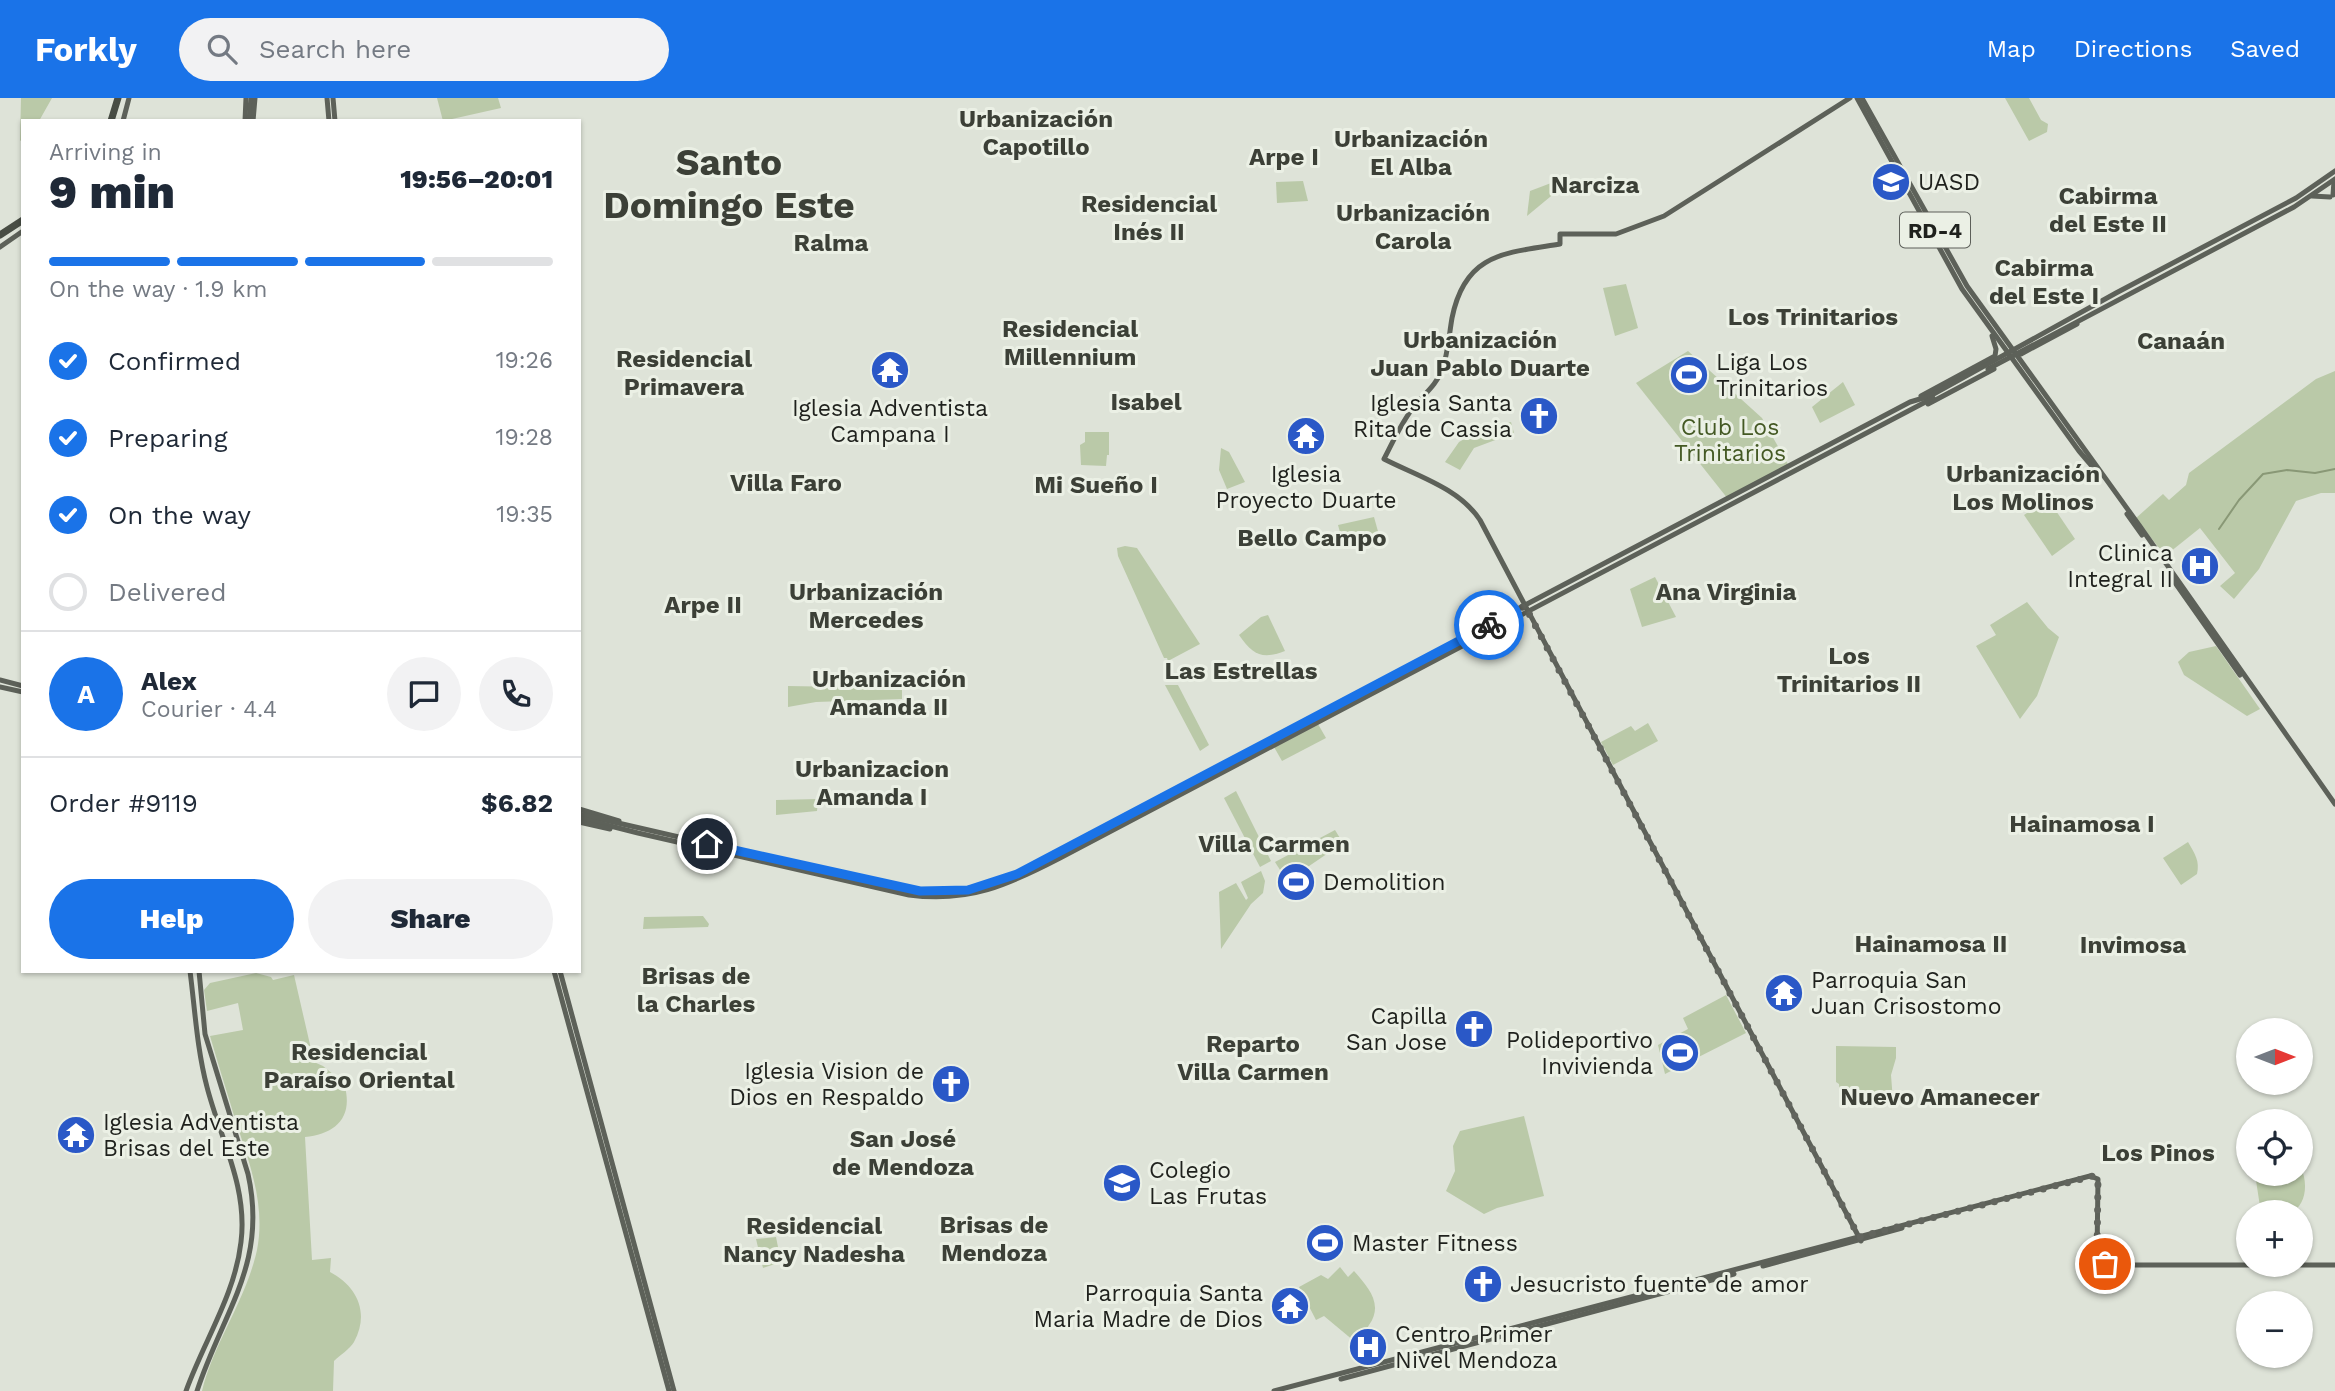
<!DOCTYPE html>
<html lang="en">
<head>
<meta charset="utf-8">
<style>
	body { margin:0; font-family:"Work Sans",sans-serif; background:#f2f2f3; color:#1f2937; height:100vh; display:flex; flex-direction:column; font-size:26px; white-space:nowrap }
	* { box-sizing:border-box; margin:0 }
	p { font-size:23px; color:#747a83 }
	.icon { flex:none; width:38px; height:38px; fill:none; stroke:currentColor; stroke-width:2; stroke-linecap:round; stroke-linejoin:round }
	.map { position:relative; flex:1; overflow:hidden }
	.drawer { position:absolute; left:21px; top:21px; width:560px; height:854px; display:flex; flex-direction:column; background:#fff; border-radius:0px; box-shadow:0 2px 5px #0004 }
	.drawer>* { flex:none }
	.needle { width:46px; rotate:90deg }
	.controls { position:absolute; left:2236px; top:920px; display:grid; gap:14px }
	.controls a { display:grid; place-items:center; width:77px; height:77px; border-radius:50%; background:#fff; box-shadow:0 2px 5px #0004; font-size:35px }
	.pin { position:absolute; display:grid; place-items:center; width:60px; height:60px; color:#fff; margin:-30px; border:4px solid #fff; border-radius:50%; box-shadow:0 2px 7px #0007 }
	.courier { position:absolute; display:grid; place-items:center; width:70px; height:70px; margin:-35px; border:5px solid #1a73e8; border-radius:50%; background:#fff; color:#222; box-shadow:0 2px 9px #0007 }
	.head em { font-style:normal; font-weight:800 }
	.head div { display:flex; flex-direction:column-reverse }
	.head { display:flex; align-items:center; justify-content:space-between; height:119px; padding:0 28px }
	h1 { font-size:46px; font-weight:800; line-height:52px }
	.bar { display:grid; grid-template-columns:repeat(4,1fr); gap:10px 7px; align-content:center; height:84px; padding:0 28px }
	.bar i { height:9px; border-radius:5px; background:#e0e1e3 }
	.bar .on { background:#1a73e8 }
	.bar p { grid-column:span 4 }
	.line { display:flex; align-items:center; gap:18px; padding:0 28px; border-top:2px solid #e0e1e3 }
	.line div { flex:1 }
	.round { display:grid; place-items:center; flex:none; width:74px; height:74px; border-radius:37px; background:#f2f2f3 }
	ol { padding:0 28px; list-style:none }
	li { display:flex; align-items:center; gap:21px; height:77px }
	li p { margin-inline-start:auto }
	li .icon { padding:7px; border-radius:50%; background:#1a73e8; color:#fff; stroke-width:4 }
	li:last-child { color:#747a83 }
	li i { width:38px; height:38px; border:4px solid #e0e1e3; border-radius:50% }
	.cta { display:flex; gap:14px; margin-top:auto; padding:14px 28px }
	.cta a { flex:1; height:80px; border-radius:42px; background:#1a73e8; color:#fff; font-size:28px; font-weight:800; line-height:80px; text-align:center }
	.cta a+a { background:#f2f2f3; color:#1f2937 }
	header { display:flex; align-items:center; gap:42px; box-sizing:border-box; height:98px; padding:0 35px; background:#1a73e8; color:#fff }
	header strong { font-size:33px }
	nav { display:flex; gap:38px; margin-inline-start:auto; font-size:24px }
	.search { width:490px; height:63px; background:#f2f2f3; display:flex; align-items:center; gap:18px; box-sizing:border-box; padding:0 24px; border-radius:38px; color:#747a83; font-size:26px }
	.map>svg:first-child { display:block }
	.green { fill:#bac9a8 }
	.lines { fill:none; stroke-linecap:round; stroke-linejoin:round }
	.stream { stroke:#899876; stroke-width:2 }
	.major { stroke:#5d6159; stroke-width:5 }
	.highway { stroke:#484d44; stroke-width:7 }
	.done { stroke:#62655e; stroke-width:7; stroke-dasharray:0 12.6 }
	.route { stroke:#1a73e8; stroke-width:9 }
	.labels { text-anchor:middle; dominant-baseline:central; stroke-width:6; stroke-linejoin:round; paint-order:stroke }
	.shield { fill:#ebf0e5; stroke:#5c5f59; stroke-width:2 }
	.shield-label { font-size:21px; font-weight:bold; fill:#1f211d }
	.poi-label { font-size:23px; fill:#1f211d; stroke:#ebf0e5; text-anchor:start }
	.park-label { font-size:23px; fill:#445924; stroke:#ebf0e5 }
	.neighbourhood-label { font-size:24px; font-weight:bold; fill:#3c4037; stroke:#ebf0e5 }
	.town-label { font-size:37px; font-weight:bold; fill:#3c4037; stroke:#ebf0e5 }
</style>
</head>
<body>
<header>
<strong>Forkly</strong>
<div class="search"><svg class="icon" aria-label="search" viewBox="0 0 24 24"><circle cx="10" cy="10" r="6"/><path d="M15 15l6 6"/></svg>Search here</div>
<nav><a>Map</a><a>Directions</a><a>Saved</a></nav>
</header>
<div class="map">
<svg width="2335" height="1293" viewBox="0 0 2335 1293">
	<rect width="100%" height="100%" fill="#dee3d8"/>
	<g class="green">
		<polygon points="21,0 52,0 39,23 23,23 23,41 20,43"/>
		<polygon points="437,0 498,0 501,10 443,23"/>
		<polygon points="2005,0 2029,0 2041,22 2048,26 2047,34 2029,43"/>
		<polygon points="1559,82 1562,89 1527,118 1530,93"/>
		<polygon points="1303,83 1308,103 1277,105 1276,84"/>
		<polygon points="1626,186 1638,230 1615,238 1603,190"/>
		<polygon points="1688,253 1762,320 1789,368 1728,401 1636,285"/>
		<polygon points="2335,273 2335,395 2321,395 2296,403 2259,471 2234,501 2220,488 2235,475 2200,430 2165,458 2136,420 2163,396 2169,402 2186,387 2189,375 2316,281"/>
		<polygon points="1843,284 1855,307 1820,325 1812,309"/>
		<polygon points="1511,324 1514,335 1474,350 1460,372 1445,364 1459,344 1473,336"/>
		<polygon points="1085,334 1109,334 1109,357 1107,357 1106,368 1081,367 1080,347 1085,344"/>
		<polygon points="1221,350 1229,354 1245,384 1227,391 1219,372"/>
		<polygon points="2048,401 2075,441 2052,458 2024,417"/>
		<polygon points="1374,419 1379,437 1343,445 1338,427"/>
		<polygon points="1125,448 1137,450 1200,546 1168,563 1167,560 1164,560 1118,458 1117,450"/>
		<polygon points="1655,479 1676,519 1642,529 1630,491"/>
		<polygon points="2027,504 2048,530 2059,539 2037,598 2020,621 1976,548 1996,537 1990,527"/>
		<path d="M1268,517L1285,553C1262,562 1253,557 1239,537L1261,519Z"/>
		<polygon points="2216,548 2260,611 2247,618 2184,577 2178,564 2189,554"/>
		<polygon points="1165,587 1178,587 1209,647 1200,653"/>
		<polygon points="788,588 902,590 902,601 816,604 788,609"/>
		<polygon points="1648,625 1658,643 1613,667 1601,644 1631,628 1635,633"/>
		<polygon points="1318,626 1326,640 1282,663 1274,649"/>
		<polygon points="1236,693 1271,763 1260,769 1224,700"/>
		<polygon points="818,701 817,713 776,717 776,702"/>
		<polygon points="1335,732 1343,745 1287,783 1275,764"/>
		<path d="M2188,744C2195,756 2200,763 2197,776L2181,787L2163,760Z"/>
		<polygon points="1261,773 1265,783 1263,795 1251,806 1221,851 1219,794 1236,785 1246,802 1248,800 1241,784"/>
		<polygon points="703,818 709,826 708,829 643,831 644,819"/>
		<path d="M256,875L271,879L273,882L294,877L314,964L323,968L339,981L337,985L341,991L345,989C353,1021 334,1036 305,1039L312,1162L331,1160L330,1174C357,1188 370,1215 354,1244C350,1251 340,1257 334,1263L333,1293H202C214,1244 246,1202 257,1152C266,1107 249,1063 235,1021C227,994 218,966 210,938L243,932L238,905L207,913L204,892L210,885Z"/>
		<polygon points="1726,897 1746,935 1665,976 1658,947 1688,931 1683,920"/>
		<polygon points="1836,948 1896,949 1896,960 1891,977 1893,1003 1848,1001 1840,1004 1839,986 1836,984"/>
		<polygon points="1524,1018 1544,1098 1497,1110 1484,1116 1446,1093 1455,1073 1453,1048 1460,1033"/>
		<path d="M2301,1070C2308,1084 2307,1109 2289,1115C2282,1117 2269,1115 2261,1115L2255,1076H2301Z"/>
		<polygon points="776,1139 781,1164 763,1170 756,1141"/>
		<path d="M1340,1169L1348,1179L1354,1173C1368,1189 1384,1206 1369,1227C1365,1234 1362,1240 1354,1243L1324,1218L1316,1222L1299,1189L1321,1177L1328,1181Z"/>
	</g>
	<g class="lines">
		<polyline class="stream" points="2219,431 2239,402 2263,376 2287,372 2315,375 2335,371"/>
		<g class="major">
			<polyline points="327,0 329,23"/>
			<polyline points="333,0 335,23"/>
			<path d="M1850,0L1664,118L1616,136H1560V146C1505,155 1465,155 1452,220C1449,237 1448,256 1442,272C1436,288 1423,297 1413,310C1401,325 1393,344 1384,361C1417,378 1459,390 1480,422L1861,1143"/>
			<polyline points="1857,0 1962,191 2079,353 2097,374"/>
			<polyline points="1862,0 1967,188 2139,427 2335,706"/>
			<polyline points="123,23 129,0"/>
			<polyline points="245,23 246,0"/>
			<polyline points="249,23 251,0"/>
			<polyline points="253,23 255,0"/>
			<polyline points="2333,97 2334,83"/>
			<polyline points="2312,98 2330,99"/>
			<polyline points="0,149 23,133"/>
			<polyline points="2021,256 2077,226"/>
			<polyline points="1988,271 2294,109 2335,81"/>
			<polyline points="1921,298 1995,258 1996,251 1992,238"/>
			<polyline points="1928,306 1994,271"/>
			<polyline points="2127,416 2142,437"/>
			<polyline points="2171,479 2240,577"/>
			<polyline points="0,582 23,588"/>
			<polyline points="0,589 23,594"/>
			<polyline points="579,711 619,723"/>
			<polyline points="579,716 913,793 958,793 1006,781 1910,304 1930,298 2116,195 2296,100 2335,73"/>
			<path d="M579,720L638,735L909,797C969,805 1008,787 1060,760L1933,300"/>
			<polyline points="579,724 610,731"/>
			<polyline points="554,873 669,1293"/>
			<polyline points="560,873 674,1293"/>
			<polyline points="2301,1167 2335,1167"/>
			<polyline points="1763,1168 1902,1130"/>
			<polyline points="1341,1281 1734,1176"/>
			<path d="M186,1293C204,1243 235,1197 241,1144C248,1089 220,1040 207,989C197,951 195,912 190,873"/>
			<path d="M197,1293C223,1213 268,1166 248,1076L205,936L199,873"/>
			<polyline points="1274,1293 2090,1078 2098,1081 2097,1157 2101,1165 2122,1167 2249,1167"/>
		</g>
		<g class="highway">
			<polyline points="111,23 118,0"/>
			<polyline points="0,137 23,122"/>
		</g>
	</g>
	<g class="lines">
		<polyline class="done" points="1489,527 1525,508 1859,1139 2093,1078 2098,1081 2097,1157 2098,1161 2105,1166"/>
		<polyline class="route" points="707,746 920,793 968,792 1017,776 1489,527"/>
	</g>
	<defs>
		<g id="university-disc" transform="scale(2.0125)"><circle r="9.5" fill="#2a58c7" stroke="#ebf0e5"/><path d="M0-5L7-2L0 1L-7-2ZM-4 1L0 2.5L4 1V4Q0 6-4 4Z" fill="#fff"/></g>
		<g id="temple-disc" transform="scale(2.0125)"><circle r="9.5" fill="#2a58c7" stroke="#ebf0e5"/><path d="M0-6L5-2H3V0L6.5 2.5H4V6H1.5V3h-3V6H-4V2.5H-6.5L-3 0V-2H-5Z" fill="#fff"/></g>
		<g id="stadium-disc" transform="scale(2.0125)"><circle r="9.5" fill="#2a58c7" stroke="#ebf0e5"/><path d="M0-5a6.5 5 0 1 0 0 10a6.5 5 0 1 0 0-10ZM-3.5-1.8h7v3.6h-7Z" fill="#fff"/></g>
		<g id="church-disc" transform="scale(2.0125)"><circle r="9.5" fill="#2a58c7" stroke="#ebf0e5"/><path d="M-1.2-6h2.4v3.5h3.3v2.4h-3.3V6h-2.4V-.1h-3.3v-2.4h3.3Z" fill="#fff"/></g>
		<g id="hospital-disc" transform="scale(2.0125)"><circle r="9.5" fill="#2a58c7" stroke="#ebf0e5"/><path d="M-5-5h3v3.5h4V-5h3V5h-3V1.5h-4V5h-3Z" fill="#fff"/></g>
	</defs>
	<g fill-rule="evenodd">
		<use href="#university-disc" x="1891" y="84"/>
		<use href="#temple-disc" x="890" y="272"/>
		<use href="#stadium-disc" x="1689" y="277"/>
		<use href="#church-disc" x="1539" y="318"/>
		<use href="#temple-disc" x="1306" y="338"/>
		<use href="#hospital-disc" x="2200" y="468"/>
		<use href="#stadium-disc" x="1296" y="784"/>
		<use href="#temple-disc" x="1784" y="895"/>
		<use href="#church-disc" x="1474" y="931"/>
		<use href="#stadium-disc" x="1680" y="955"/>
		<use href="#church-disc" x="951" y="986"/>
		<use href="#temple-disc" x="76" y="1037"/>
		<use href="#university-disc" x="1122" y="1085"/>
		<use href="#stadium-disc" x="1325" y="1145"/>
		<use href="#church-disc" x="1483" y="1186"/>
		<use href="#temple-disc" x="1290" y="1208"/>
		<use href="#hospital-disc" x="1368" y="1249"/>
	</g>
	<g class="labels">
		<rect class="shield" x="1900" y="114.5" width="70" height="35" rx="5"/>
		<g class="shield-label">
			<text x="1935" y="132">RD-4</text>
		</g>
		<g class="poi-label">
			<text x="1918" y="84">UASD</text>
			<text x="1716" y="264">Liga Los<tspan x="1716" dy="26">Trinitarios</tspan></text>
			<text x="1512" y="305" text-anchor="end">Iglesia Santa<tspan x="1512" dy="26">Rita de Cassia</tspan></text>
			<text x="890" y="310" text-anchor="middle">Iglesia Adventista<tspan x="890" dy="26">Campana I</tspan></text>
			<text x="1306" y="376" text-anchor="middle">Iglesia<tspan x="1306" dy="26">Proyecto Duarte</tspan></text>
			<text x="2173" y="455" text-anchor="end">Clinica<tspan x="2173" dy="26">Integral II</tspan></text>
			<text x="1323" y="784">Demolition</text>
			<text x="1811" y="882">Parroquia San<tspan x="1811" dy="26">Juan Crisostomo</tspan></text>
			<text x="1447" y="918" text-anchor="end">Capilla<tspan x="1447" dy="26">San Jose</tspan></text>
			<text x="1653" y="942" text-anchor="end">Polideportivo<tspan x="1653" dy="26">Invivienda</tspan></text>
			<text x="924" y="973" text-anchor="end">Iglesia Vision de<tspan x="924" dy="26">Dios en Respaldo</tspan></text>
			<text x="103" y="1024">Iglesia Adventista<tspan x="103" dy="26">Brisas del Este</tspan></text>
			<text x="1149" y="1072">Colegio<tspan x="1149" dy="26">Las Frutas</tspan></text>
			<text x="1352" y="1145">Master Fitness</text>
			<text x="1510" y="1186">Jesucristo fuente de amor</text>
			<text x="1263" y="1195" text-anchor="end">Parroquia Santa<tspan x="1263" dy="26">Maria Madre de Dios</tspan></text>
			<text x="1395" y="1236">Centro Primer<tspan x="1395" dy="26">Nivel Mendoza</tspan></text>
		</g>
		<g class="park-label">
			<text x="1730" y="329">Club Los<tspan x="1730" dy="26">Trinitarios</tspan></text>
		</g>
		<g class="neighbourhood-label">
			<text x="1036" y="21">Urbanización<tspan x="1036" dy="28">Capotillo</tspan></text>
			<text x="1411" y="41">Urbanización<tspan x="1411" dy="28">El Alba</tspan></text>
			<text x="1284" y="59">Arpe I</text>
			<text x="1595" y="87">Narciza</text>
			<text x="2108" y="98">Cabirma<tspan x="2108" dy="28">del Este II</tspan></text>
			<text x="1149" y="106">Residencial<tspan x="1149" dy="28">Inés II</tspan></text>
			<text x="1413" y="115">Urbanización<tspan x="1413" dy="28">Carola</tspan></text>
			<text x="831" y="145">Ralma</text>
			<text x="2044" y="170">Cabirma<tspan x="2044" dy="28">del Este I</tspan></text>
			<text x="1813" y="219">Los Trinitarios</text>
			<text x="1070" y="231">Residencial<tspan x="1070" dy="28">Millennium</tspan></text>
			<text x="1480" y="242">Urbanización<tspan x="1480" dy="28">Juan Pablo Duarte</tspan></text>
			<text x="2181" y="243">Canaán</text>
			<text x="684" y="261">Residencial<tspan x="684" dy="28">Primavera</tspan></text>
			<text x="1146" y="304">Isabel</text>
			<text x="2023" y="376">Urbanización<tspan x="2023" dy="28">Los Molinos</tspan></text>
			<text x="786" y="385">Villa Faro</text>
			<text x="1096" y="387">Mi Sueño I</text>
			<text x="1312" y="440">Bello Campo</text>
			<text x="866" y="494">Urbanización<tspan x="866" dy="28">Mercedes</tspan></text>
			<text x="1726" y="494">Ana Virginia</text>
			<text x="703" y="507">Arpe II</text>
			<text x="1849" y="558">Los<tspan x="1849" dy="28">Trinitarios II</tspan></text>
			<text x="1241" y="573">Las Estrellas</text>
			<text x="889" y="581">Urbanización<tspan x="889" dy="28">Amanda II</tspan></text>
			<text x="872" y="671">Urbanizacion<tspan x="872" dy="28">Amanda I</tspan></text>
			<text x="2082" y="726">Hainamosa I</text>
			<text x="1274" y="746">Villa Carmen</text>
			<text x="1931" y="846">Hainamosa II</text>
			<text x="2133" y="847">Invimosa</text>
			<text x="696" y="878">Brisas de<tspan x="696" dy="28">la Charles</tspan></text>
			<text x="1253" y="946">Reparto<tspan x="1253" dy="28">Villa Carmen</tspan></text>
			<text x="359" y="954">Residencial<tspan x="359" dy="28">Paraíso Oriental</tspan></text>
			<text x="1940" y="999">Nuevo Amanecer</text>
			<text x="903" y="1041">San José<tspan x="903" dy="28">de Mendoza</tspan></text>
			<text x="2158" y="1055">Los Pinos</text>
			<text x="994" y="1127">Brisas de<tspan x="994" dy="28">Mendoza</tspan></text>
			<text x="814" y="1128">Residencial<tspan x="814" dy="28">Nancy Nadesha</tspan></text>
		</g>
		<g class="town-label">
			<text x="729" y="64">Santo<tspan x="729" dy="43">Domingo Este</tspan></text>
		</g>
	</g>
</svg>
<div class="controls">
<a><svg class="needle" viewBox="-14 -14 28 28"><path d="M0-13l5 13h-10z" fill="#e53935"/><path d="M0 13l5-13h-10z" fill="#747a83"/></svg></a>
<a><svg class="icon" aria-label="locate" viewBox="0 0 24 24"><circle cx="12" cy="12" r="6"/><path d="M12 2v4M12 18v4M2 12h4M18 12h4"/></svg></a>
<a>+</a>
<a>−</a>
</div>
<div class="pin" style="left:2105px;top:1166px;background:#ea580c"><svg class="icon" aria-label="bag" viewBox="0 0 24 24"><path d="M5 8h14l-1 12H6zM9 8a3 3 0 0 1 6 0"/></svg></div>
<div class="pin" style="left:707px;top:746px;background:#1f2937"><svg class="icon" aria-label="home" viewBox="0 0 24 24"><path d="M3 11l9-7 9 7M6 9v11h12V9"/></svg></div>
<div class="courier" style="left:1489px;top:527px"><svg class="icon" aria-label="bike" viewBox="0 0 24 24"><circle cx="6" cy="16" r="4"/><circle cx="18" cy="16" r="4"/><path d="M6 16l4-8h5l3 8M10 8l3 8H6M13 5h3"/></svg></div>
<section class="drawer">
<div class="head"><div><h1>9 min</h1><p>Arriving in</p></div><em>19:56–20:01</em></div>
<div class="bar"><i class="on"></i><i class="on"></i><i class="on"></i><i></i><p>On the way · 1.9 km</p></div>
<ol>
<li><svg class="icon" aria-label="check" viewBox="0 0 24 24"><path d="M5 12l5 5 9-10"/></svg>Confirmed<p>19:26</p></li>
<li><svg class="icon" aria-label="check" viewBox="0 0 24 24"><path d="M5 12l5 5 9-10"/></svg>Preparing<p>19:28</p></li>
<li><svg class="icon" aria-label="check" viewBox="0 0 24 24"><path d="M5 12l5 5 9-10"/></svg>On the way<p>19:35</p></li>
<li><i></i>Delivered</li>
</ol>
<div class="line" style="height:126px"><b class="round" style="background:#1a73e8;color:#fff">A</b><div><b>Alex</b><p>Courier · 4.4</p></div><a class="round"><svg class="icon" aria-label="chat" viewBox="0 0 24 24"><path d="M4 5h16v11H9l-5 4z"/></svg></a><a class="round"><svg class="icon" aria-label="phone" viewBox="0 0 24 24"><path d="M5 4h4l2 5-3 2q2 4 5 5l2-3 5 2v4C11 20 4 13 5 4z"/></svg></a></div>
<div class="line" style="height:91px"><div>Order #9119</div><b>$6.82</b></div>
<div class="cta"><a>Help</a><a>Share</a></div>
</section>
</div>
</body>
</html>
